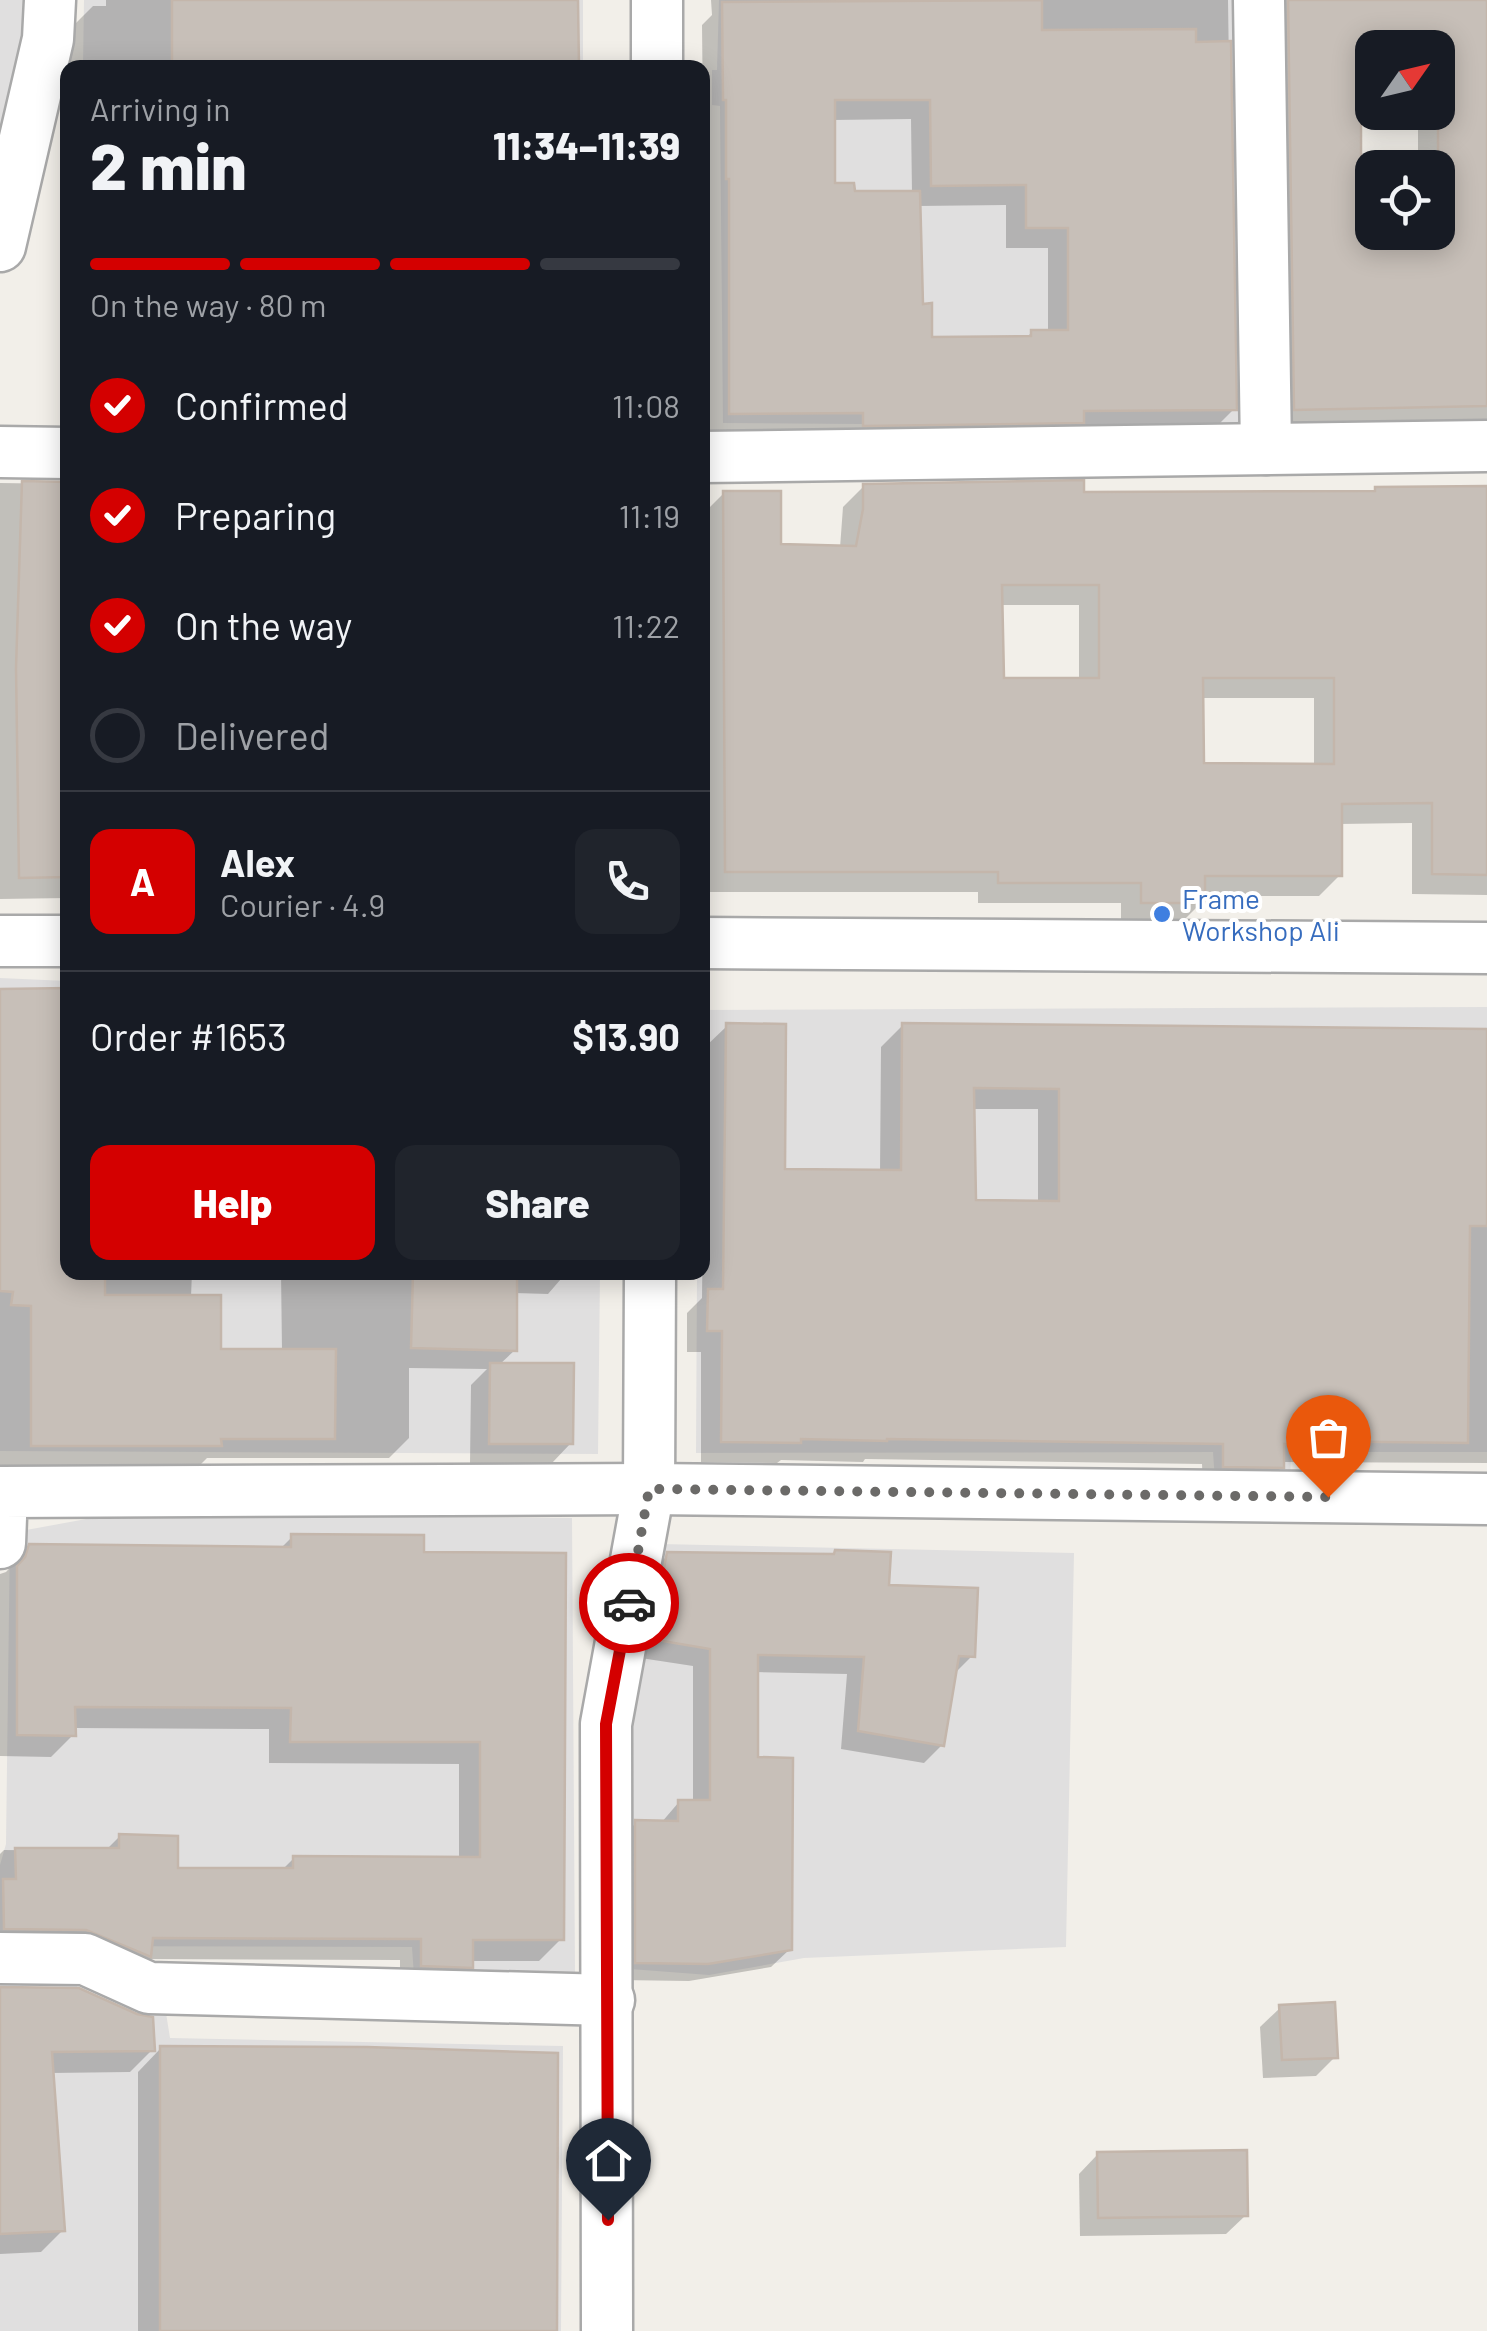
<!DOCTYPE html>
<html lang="en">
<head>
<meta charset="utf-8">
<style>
	body { margin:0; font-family:Barlow,sans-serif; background:#20242c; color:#f1f3f6; height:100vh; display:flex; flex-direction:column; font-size:38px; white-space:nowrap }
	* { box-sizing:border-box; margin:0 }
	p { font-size:32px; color:#9ea1a6 }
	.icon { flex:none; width:55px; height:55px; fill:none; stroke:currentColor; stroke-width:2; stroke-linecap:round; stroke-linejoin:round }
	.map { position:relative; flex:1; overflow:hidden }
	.side { position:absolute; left:60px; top:60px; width:650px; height:1220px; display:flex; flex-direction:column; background:#171b24; border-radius:20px; box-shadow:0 5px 25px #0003 }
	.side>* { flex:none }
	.needle { width:65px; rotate:56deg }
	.buttons { position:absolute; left:1355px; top:30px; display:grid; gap:20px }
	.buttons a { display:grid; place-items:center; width:100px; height:100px; border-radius:20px; background:#171b24; box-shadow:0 5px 25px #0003; font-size:50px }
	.pin { position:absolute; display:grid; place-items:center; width:85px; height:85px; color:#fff; margin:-102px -42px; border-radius:50% 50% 50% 0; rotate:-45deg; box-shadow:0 0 10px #0007 }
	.pin .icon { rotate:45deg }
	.courier { position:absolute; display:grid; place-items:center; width:100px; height:100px; margin:-50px; border:8px solid #d40000; border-radius:50%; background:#fff; color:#222; box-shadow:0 2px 12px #0007 }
	.headline em { font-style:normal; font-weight:800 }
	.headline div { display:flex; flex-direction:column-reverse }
	.headline { display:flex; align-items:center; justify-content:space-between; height:170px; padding:0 30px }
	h1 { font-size:65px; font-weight:800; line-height:75px }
	.bar { display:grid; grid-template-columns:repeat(4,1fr); gap:15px 10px; align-content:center; height:120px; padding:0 30px }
	.bar i { height:12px; border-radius:8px; background:#363941 }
	.bar .on { background:#d40000 }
	.bar p { grid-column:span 4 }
	.line { display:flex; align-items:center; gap:25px; padding:0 30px; border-top:2px solid #363941 }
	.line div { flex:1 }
	.round { display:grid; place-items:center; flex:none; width:105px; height:105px; border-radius:20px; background:#20242c }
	ol { padding:0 30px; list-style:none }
	li { display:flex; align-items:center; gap:30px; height:110px }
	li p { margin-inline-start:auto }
	li .icon { padding:10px; border-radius:50%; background:#d40000; color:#fff; stroke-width:4 }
	li:last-child { color:#9ea1a6 }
	li i { width:55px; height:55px; border:5px solid #363941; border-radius:50% }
	.action { display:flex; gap:20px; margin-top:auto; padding:20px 30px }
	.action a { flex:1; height:115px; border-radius:20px; background:#d40000; color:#fff; font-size:40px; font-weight:800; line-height:115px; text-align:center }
	.action a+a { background:#20242c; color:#f1f3f6 }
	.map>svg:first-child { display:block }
	.residential { fill:#e0dfdf }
	.shadow { fill:#0003; fill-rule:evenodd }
	.building { fill:#c7bfb8; stroke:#c4b6ab; stroke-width:2.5; fill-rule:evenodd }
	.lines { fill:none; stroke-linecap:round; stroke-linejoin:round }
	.minor-casing { stroke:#a9a9a9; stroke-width:55 }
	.minor { stroke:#fff; stroke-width:50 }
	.done { stroke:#6b6a68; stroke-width:10; stroke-dasharray:0 18 }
	.route { stroke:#d40000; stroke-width:12 }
	.shop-dot { fill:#3f7fe0; stroke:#fff; stroke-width:4 }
	.labels { text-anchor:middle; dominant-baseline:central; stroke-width:8; stroke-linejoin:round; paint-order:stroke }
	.shop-label { font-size:28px; fill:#366cbe; stroke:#fff; text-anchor:start }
</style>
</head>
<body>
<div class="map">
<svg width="1487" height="2331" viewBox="0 0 1487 2331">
	<rect width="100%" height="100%" fill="#f2efe9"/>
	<g class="residential">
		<polygon points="0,0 30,0 0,131"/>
		<polygon points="84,0 583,0 583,67 83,68"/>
		<polygon points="719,0 1233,0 1239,427 723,423 720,106 712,105 712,70 717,70"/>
		<polygon points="0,978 67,981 68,1272 600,1273 598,1454 0,1451"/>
		<polygon points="1487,1007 1487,1452 1291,1452 1290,1481 1215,1481 1213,1452 696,1453 697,1273 702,1272 703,1010"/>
		<polygon points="108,1515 572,1518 575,1973 414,1976 412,1947 0,1946 0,1865 6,1844 10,1533"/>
		<polygon points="660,1544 1074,1553 1066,1947 804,1958 709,1975 630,1969 626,1729"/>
		<polygon points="0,1966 77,1983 77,2012 166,2013 170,2038 563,2046 561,2331 0,2331"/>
	</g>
	<g class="shadow">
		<polygon points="106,0 576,0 576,68 71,68 71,28 93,6 106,6"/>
		<path d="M711,0H1228L1234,409L1213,430L710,434L709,199H707L706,120H703L702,25L712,15ZM911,119L912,194H852L833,186V120ZM1006,205V248H1048V332H1032L1025,339L930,340L920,306L918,206Z"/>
		<path d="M1257,0H1487V426L1274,430ZM1372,48H1438V112H1418V168H1438V232H1372V198H1359L1358,107L1372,106Z"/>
		<polygon points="0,483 68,484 68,898 0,899"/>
		<path d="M864,486L1082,494H1372L1376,490L1487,486V895L1412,894V823L1339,824L1340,875L1319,896H1202V902L1181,923H1121V903H978V892H705L703,514L724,493L779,547L840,548L843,507ZM1000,605H1079V680H1002ZM1201,698H1314V766H1201Z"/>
		<polygon points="0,991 68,1272 192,1272 191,1297 219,1351 282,1351 281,1272 567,1272 548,1294 515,1293 515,1350 499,1365 571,1443 552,1463 470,1463 471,1385 487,1369 409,1368 409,1438 389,1458 207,1458 200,1465 0,1465"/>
		<path d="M903,1025L1487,1031V1463L1282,1462V1467L1260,1488H1203L1202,1464L865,1459L863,1462L781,1460L777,1463L701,1462V1352H687V1313L702,1298L705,1047L727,1026L782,1172L880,1173L881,1047ZM971,1109H1038V1203L973,1202Z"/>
		<polygon points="292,1537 422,1554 561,1939 539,1961 470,1961 470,1967 448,1989 400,1988 400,1960 145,1959 0,1951 0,1854 4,1850 105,1851 120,1836 175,1870 281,1871 294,1858 459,1859 459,1764 269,1763 269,1729 73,1728 73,1735 51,1757 0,1756 0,1574 6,1572 30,1546 280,1549"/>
		<polygon points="668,1555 886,1587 972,1656 953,1675 942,1745 924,1763 841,1749 847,1674 755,1672 755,1760 790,1949 771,1967 689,1981 619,1980 618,1841 636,1823 661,1823 679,1802 693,1803 693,1666 634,1657 650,1573"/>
		<polygon points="0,1989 152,2050 130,2072 51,2073 63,2230 41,2252 0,2254"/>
		<polygon points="1280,2008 1335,2057 1316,2076 1263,2078 1260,2027"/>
		<polygon points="161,2048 552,2331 138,2331 138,2072"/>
		<polygon points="1098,2154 1246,2215 1226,2234 1080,2236 1079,2174"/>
	</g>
	<g class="building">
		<polygon points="172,0 578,0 579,68 172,68"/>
		<path d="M1042,0V30L1196,29V42L1231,41L1237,410L1084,411V423L863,426V413L729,414V179H726V100H723L722,2ZM835,100H930L931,186L1026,185V228H1068V330H1031V336L932,337V303L923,304L920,191H855L854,183H835Z"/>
		<path d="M1288,0H1487V406L1294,410ZM1372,48H1438V232H1372V196H1361V87H1372Z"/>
		<path d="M1084,480V492L1375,491V487L1487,486V875L1432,874V803L1342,804V876H1205V903H1141V883H998V872H725L723,491H781V544L856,546L863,509V484ZM1002,585H1099V678H1004ZM1203,678H1334V764L1204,763Z"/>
		<polygon points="22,481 68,482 68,877 19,878 16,668"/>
		<polygon points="68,988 68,1272 105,1272 105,1295 221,1295 221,1349 336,1349 335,1439 221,1439 222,1446 31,1446 31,1306 11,1305 13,1292 0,1291 0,989"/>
		<path d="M726,1023L786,1024L785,1169L901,1170L902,1023L1487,1029V1226H1470L1468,1443L1292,1441V1445L1284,1444V1468L1223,1467V1444L887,1439V1441L801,1439V1443L721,1442L722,1331H707L708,1289H723ZM974,1088L1059,1089V1201L976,1200Z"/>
		<polygon points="413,1272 517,1272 517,1351 411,1348"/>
		<polygon points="490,1363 574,1363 573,1444 489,1444"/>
		<polygon points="291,1534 424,1535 424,1552 566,1553 564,1940 473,1940 473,1968 421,1966 421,1939 153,1938 151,1957 86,1930 4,1929 3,1879 16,1879 15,1848 119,1848 119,1834 178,1836 178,1868 293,1868 293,1856 480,1857 480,1742 290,1742 291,1708 75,1707 76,1736 17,1735 17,1566 25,1557 29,1544 291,1547"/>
		<polygon points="835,1550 891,1552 889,1585 978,1588 975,1657 959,1656 944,1746 858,1731 864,1657 758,1655 758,1757 793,1758 792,1950 708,1964 635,1963 635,1820 678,1821 678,1800 710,1800 710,1649 651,1639 667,1552 834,1554"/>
		<polygon points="0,1987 79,1988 137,2014 153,2017 155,2051 52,2052 65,2231 0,2234"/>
		<polygon points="1335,2002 1338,2058 1282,2060 1279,2005"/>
		<polygon points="160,2046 367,2047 558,2053 557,2331 160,2331"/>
		<polygon points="1247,2150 1248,2216 1098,2218 1097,2152"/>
	</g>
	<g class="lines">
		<g class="minor-casing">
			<g id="minor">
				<polyline points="657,0 657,68"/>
				<polyline points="1259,0 1266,449"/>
				<polyline points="0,246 48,39 50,0"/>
				<polyline points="0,452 68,453"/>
				<polyline points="702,457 1487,446"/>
				<polyline points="0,941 68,941"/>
				<polyline points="702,943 1487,948"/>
				<polyline points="0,1543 2,1492 649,1489 1487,1499"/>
				<polyline points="0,1958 85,1959 149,1988 609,2000"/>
				<polyline points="607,2331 606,1724 649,1489 650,1272"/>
			</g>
		</g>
		<use href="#minor" class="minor"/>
	</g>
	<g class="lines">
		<polyline class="done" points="629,1603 649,1489 1328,1497"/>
		<polyline class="route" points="608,2220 606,1724 629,1603"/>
	</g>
	<circle class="shop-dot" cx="1162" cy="914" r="10"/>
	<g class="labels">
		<g class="shop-label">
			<text x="1182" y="898">Frame<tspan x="1182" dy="32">Workshop Ali</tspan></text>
		</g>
	</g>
</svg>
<div class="buttons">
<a><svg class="needle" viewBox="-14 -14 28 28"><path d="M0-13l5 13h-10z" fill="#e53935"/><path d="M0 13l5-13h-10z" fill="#9ea1a6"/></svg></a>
<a><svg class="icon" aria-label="locate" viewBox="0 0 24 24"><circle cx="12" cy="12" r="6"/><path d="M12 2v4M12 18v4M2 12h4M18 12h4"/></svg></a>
</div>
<div class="pin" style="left:1328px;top:1497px;background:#ea580c"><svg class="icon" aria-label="bag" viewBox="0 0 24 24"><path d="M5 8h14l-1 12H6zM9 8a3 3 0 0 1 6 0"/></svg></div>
<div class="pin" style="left:608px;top:2220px;background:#1f2937"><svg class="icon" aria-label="home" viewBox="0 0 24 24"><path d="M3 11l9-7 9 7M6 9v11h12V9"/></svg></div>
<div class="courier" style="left:629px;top:1603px"><svg class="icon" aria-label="car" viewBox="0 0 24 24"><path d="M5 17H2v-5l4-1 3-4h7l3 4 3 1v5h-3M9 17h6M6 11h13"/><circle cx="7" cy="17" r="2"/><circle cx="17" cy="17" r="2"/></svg></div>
<section class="side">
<div class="headline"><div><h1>2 min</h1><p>Arriving in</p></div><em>11:34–11:39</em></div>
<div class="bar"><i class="on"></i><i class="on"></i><i class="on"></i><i></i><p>On the way · 80 m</p></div>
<ol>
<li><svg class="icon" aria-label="check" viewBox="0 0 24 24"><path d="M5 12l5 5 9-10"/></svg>Confirmed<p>11:08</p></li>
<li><svg class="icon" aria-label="check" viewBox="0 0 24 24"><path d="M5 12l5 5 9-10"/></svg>Preparing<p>11:19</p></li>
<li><svg class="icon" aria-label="check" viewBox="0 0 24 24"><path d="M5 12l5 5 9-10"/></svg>On the way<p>11:22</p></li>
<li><i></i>Delivered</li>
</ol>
<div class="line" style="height:180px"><b class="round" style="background:#d40000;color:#fff">A</b><div><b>Alex</b><p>Courier · 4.9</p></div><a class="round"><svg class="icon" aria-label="phone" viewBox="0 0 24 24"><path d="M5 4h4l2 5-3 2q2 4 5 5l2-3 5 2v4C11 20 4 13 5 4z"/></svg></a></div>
<div class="line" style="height:130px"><div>Order #1653</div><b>$13.90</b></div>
<div class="action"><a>Help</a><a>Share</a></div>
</section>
</div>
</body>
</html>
